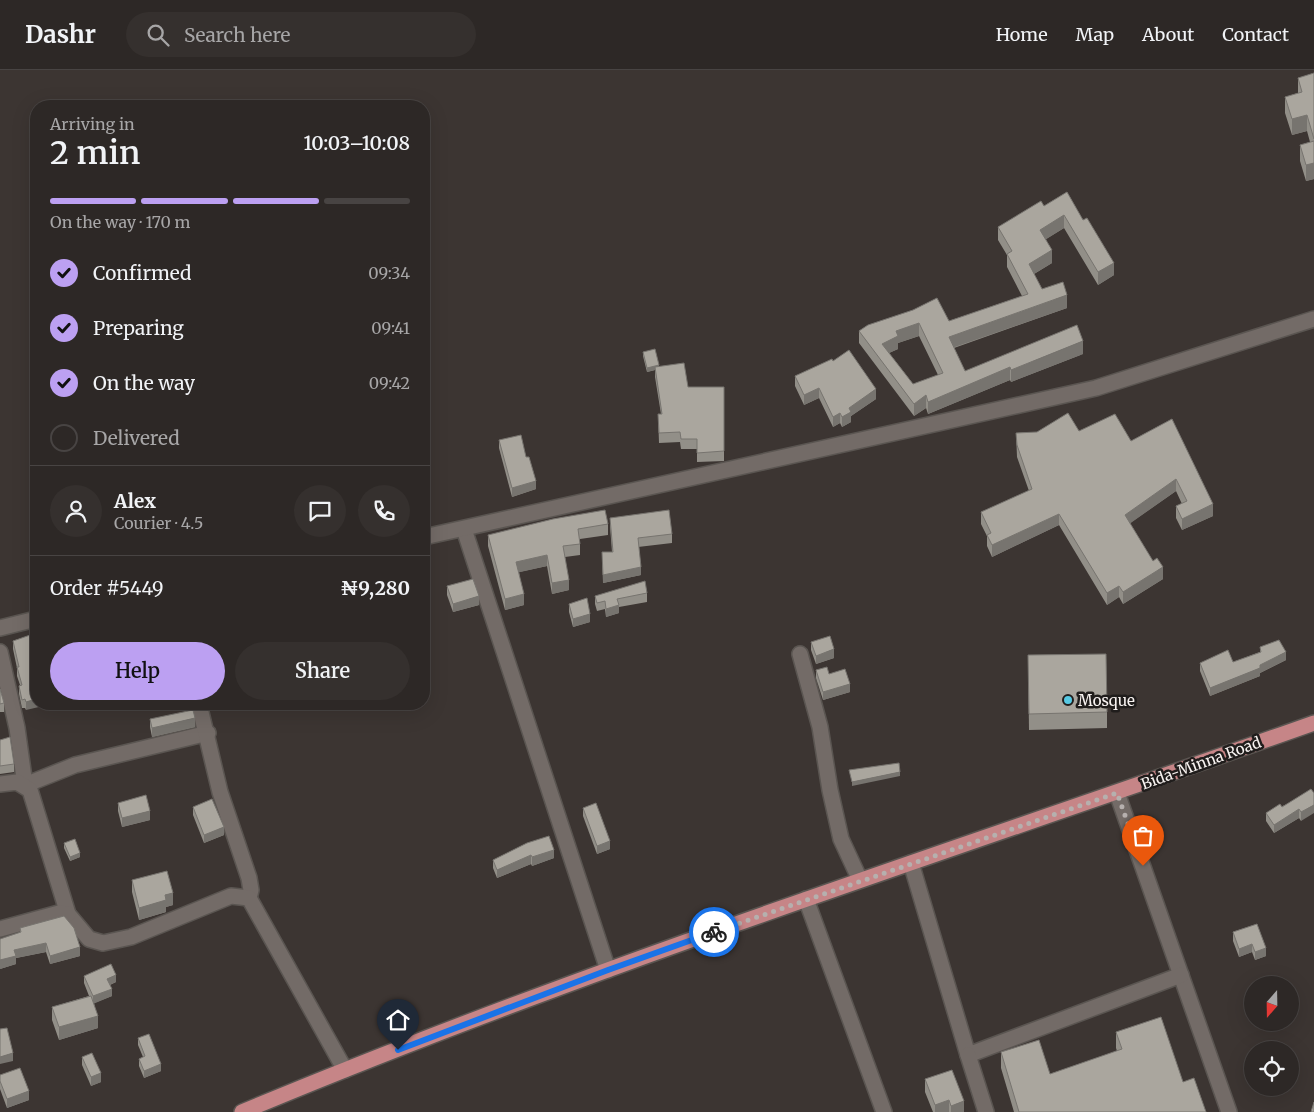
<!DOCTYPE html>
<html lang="en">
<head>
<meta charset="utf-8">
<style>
	body { margin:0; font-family:Merriweather,serif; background:#35302e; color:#f1f3f6; height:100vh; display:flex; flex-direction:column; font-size:19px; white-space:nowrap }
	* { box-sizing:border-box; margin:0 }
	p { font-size:16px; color:#a7a6a7 }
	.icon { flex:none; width:28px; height:28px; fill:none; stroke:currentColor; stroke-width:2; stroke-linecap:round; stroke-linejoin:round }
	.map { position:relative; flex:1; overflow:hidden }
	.side { position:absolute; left:30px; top:30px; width:400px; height:610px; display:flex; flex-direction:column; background:#2d2826; border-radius:20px; box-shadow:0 5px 20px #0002,0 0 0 1px #484443 }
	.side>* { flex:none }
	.needle { width:32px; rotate:200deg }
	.controls { position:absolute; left:1244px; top:906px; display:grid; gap:10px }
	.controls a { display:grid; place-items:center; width:55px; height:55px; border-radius:50%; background:#2d2826; box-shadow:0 5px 20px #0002,0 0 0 1px #484443; font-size:25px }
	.pin { position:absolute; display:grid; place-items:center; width:42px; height:42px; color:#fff; margin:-51px -21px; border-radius:50% 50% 50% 0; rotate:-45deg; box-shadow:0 0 5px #0007 }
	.pin .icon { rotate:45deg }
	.courier { position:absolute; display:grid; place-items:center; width:50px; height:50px; margin:-25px; border:4px solid #1a73e8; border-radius:50%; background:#fff; color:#222; box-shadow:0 1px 6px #0007 }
	.headline em { font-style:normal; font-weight:600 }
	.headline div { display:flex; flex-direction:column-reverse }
	.headline { display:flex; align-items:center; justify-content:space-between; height:85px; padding:0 20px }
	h1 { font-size:32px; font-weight:600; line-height:38px }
	.bar { display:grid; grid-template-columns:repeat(4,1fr); gap:8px 5px; align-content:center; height:60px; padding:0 20px }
	.bar i { height:6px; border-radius:4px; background:#484443 }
	.bar .active { background:#bca0f2 }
	.bar p { grid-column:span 4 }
	.line { display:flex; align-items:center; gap:12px; padding:0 20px; border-top:1px solid #484443 }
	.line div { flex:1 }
	.round { display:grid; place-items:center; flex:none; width:52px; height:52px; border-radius:26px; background:#35302e }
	ol { padding:0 20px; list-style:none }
	li { display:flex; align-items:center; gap:15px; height:55px }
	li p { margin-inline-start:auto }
	li .icon { padding:5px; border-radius:50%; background:#bca0f2; color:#111; stroke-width:4 }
	li:last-child { color:#a7a6a7 }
	li i { width:28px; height:28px; border:2px solid #484443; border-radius:50% }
	.cta { display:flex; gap:10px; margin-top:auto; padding:10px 20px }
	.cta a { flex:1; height:58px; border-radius:30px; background:#bca0f2; color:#111; font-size:20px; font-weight:600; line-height:58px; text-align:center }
	.cta a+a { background:#35302e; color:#f1f3f6 }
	header { display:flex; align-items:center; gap:30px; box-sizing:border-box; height:70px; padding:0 25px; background:#2d2826; border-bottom:1px solid #484443 }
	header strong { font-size:24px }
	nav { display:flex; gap:28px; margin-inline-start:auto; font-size:18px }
	.search { width:350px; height:45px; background:#35302e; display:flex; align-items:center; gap:12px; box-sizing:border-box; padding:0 18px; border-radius:28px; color:#a7a6a7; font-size:19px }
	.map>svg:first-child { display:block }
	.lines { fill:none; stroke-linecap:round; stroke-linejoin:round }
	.minor-casing { stroke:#5a5551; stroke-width:18 }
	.major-casing { stroke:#5a5551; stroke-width:18 }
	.minor { stroke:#736b67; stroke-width:15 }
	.major { stroke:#c68587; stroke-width:15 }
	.wall { fill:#928f88; fill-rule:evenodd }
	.shaded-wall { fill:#77746f }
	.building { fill:#aaa69e; stroke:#77746f; fill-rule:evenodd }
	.done { stroke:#b6b0ae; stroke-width:5; stroke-dasharray:0 9 }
	.route { stroke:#1a73e8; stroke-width:6 }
	.poi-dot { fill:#57c9e3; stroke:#201d1c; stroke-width:2 }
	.labels { text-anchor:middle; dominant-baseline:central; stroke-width:5; stroke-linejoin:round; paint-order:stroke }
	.poi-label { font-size:15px; fill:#f8f3f1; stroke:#201d1c; text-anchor:start }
	.street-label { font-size:15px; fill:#f8f3f1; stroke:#201d1c }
</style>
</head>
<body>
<header>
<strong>Dashr</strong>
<div class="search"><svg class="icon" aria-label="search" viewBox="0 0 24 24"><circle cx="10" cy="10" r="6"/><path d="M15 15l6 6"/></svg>Search here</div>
<nav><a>Home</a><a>Map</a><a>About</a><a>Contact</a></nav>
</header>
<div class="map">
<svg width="1314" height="1042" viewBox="0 0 1314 1042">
	<rect width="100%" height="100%" fill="#3c3532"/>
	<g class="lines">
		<g class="minor-casing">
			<g id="minor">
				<polyline points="464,459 608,900"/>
				<polyline points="424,467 1096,318 1314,249"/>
				<polyline points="0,558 36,549"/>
				<polyline points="0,582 17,658 25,715 75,695 208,663"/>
				<polyline points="800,584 820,657 830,720 841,769 860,810"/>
				<polyline points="199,634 220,722 249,808 251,820 249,828"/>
				<polyline points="0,714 17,712 30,720 68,844 89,869 103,873 131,867 231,826 249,828 345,1000"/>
				<polyline points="1117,723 1229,1042"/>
				<polyline points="911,793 968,985 1181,905"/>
				<polyline points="806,829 884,1042"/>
				<polyline points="0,859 59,843 68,844"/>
				<polyline points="968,985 986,1042"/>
			</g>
		</g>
		<g class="major-casing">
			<path id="major" d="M242,1042C593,895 956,780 1314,653"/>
		</g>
		<use href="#minor" class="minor"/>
		<use href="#major" class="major"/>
	</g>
	<g class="wall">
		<polygon points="1314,3 1314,109 1306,111 1300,91 1300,75 1310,72 1307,61 1292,65 1285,43 1285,27 1298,23 1298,8"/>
		<path d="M1067,122L1114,205L1098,215L1064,158L1046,169L1052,193L1034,204L1042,219L1067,238L954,278L965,301L1083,284L1011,312L1010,310L928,344L926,338L914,346L859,273V261L868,255L949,251L1022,226L1007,197V185L998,170V157L1044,136ZM919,266L938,305L913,314L889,283L898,279V273Z"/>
		<polygon points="643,282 659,297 688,317 724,317 724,391 697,392 697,379 681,379 680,372 659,373 658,344 661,344 655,307 655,300 647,302 643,286"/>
		<polygon points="833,291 876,329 851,346 851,352 842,357 840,353 833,357 819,328 804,335 795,316 795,306"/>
		<polygon points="1172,349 1213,446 1182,460 1176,448 1176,436 1182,434 1176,421 1130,453 1163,509 1123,534 1119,527 1107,535 1059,455 992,487 987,476 987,466 981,454 981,442 1029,421 1017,387 1016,363 1079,361 1131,371"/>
		<polygon points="499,370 526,387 536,419 512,427 499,378"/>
		<polygon points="610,448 672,464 672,473 638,477 641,505 603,513 602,482 612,482 610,456"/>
		<polygon points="608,454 608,465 580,469 580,485 565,487 569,520 552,524 547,496 519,502 524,535 505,540 488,476 488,465"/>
		<polygon points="447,516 479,535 453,542 447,525"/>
		<polygon points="647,523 647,532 619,537 619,543 606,547 605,539 597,541 595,534 595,526"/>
		<polygon points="569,534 590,552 573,557 569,542"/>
		<polygon points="36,563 26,640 25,638 22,638 19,624 19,616 20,615 17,606 17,598 13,579 13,571"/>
		<polygon points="811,572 834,588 816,594 811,580"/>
		<polygon points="1260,577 1286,590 1260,603 1260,606 1210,626 1200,601 1200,593 1233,592 1260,582"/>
		<polygon points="1028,585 1107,642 1107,658 1029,660"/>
		<polygon points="816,600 829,604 850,622 823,630 816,608"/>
		<polygon points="0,619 4,633 4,642 0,642"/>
		<polygon points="150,649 195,657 152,667 150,657"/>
		<polygon points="0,670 14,694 14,702 0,704"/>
		<polygon points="1314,723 1301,751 1299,748 1274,763 1266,751 1266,743"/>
		<polygon points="118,733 150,750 122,757 118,741"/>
		<polygon points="193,737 224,765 204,773 193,745"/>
		<polygon points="583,738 610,779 597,784 583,746"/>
		<polygon points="64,773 80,787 70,791 64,778"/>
		<polygon points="554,780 554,788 532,796 531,794 497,808 493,798 493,790"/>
		<polygon points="132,810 173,835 166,837 166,842 139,850 132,822"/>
		<polygon points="1257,854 1266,886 1255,890 1252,882 1239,887 1233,871 1233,862"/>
		<polygon points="20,858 80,886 50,894 46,882 16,888 16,894 0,899 20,863"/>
		<polygon points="84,906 116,912 110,915 112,926 94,933 98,958 59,970 52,950 52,937 89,926 84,913"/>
		<polygon points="1116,962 1183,1012 1206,1042 1014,1042 1001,998 1001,982 1050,1004 1117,981 1116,978"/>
		<polygon points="138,968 161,1001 144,1008 139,996 139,989 143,987 138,975"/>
		<polygon points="82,987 101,1012 91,1016 82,995"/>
		<polygon points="0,1005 29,1030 7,1038 0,1019"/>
		<polygon points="925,1009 964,1042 933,1042 925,1022"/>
	</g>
	<g class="shaded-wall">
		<polygon points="1307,45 1307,61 1292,65 1292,49"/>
		<polygon points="1314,93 1314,109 1306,111 1306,95"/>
		<polygon points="1064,145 1064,158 1040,173 1040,160"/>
		<polygon points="1052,180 1052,193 1029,207 1029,194"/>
		<polygon points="1114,193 1114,205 1098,215 1098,202"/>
		<polygon points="1067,225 1067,238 949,279 949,267"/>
		<polygon points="919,253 919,266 898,273 898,279 882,286 882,274 896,261"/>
		<polygon points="1083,271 1083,284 1011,312 1011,300"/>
		<polygon points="659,295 659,300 655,297 655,300 647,302 647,298"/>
		<polygon points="1010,297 1010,310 928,344 928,332"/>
		<polygon points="819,318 819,328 804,335 804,325"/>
		<polygon points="876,319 876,329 851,346 851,352 842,357 842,347 849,338"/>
		<polygon points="926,325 926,338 914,346 914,334"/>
		<polygon points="840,343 840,353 833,357 833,347"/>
		<polygon points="1176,409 1176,421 1125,457 1125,445"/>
		<polygon points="536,411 536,419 512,427 512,418"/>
		<polygon points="1213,434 1213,446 1182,460 1182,449"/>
		<polygon points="1059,444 1059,455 992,487 992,475"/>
		<polygon points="547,485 547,496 516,503 516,492"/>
		<polygon points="641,497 641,505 603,513 603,505"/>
		<polygon points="1163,497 1163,509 1123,534 1123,522"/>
		<polygon points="569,510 569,520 552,524 552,513"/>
		<polygon points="1119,516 1119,527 1107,535 1107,523"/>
		<polygon points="524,524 524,535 505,540 505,529"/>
		<polygon points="479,526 479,535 453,542 453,534"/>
		<polygon points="619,535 619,543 606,547 606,539"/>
		<polygon points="590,544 590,552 573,557 573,549"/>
		<polygon points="834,579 834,588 816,594 816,586"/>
		<polygon points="1286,582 1286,590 1260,603 1260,606 1210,626 1210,618 1260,595"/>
		<polygon points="850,614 850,622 823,630 823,622"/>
		<polygon points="36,629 36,634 52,634 26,640 26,632"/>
		<polygon points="195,648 195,657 152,667 152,658"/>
		<polygon points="900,702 900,706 852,716 852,712"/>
		<polygon points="1314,735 1314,743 1301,751 1301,742"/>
		<polygon points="1299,739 1299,748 1274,763 1274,755"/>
		<polygon points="150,741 150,750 122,757 122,748"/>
		<polygon points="224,757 224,765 204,773 204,765"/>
		<polygon points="610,771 610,779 597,784 597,776"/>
		<polygon points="554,780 554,788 532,796 532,787"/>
		<polygon points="80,783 80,787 70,791 70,787"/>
		<polygon points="531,785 531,794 497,808 497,800"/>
		<polygon points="173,823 173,835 166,837 166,842 139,850 139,838 165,825"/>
		<polygon points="46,873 46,882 16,888 16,894 0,899 0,890 14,880"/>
		<polygon points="1252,874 1252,882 1239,887 1239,879"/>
		<polygon points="80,877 80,886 50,894 50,886"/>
		<polygon points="1266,878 1266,886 1255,890 1255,882"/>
		<polygon points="116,905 116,912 107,916 107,909"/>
		<polygon points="112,919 112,926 93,934 93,926"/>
		<polygon points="98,946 98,958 59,970 59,957"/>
		<polygon points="13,983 13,991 0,994 0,987"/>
		<polygon points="161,994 161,1001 144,1008 144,1001"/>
		<polygon points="101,1003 101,1012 91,1016 91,1007"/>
		<polygon points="29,1021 29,1030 7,1038 7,1029"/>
		<polygon points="949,1030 949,1042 935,1042 935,1035"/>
		<polygon points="964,1031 964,1042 951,1042 951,1036"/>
	</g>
	<g class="building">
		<polygon points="1314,3 1314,69 1307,45 1292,49 1285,27 1302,22 1298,8"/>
		<polygon points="1314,71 1314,93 1306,95 1300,75"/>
		<path d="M1067,122L1083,150L1087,148L1114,193L1098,202L1064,145L1040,160L1052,180L1029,194L1042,219L1063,212L1067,225L949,267L965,301L1077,255L1083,271L1011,300L1010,297L928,332L926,325L914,334L859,261L868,255L913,240L937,228L949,251L1028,224L1007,184L1012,181L998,157L1041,131L1044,136ZM919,253L943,303L913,314L882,274L898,266L896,261Z"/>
		<polygon points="655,279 659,295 647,298 643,282"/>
		<polygon points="849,280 876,319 849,338 851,342 842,347 840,343 833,347 819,318 804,325 795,306 832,289 833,291"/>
		<polygon points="684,293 688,317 724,317 724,381 697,383 697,369 681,369 680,362 659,363 658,344 662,344 655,297"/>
		<polygon points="1068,343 1079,361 1115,344 1131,371 1172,349 1213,434 1182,449 1176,436 1187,431 1176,409 1125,445 1153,491 1157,488 1163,497 1123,522 1119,516 1107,523 1059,444 992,475 987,465 991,463 981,442 1032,419 1017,375 1016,363 1037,362"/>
		<polygon points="521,365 526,387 529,387 536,411 512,418 499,370"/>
		<polygon points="605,440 608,454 578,459 580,474 563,476 569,510 552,513 547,485 516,492 524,524 505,529 488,465 553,449"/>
		<polygon points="669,440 672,464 638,468 641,497 603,505 602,482 613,482 610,448"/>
		<polygon points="473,509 479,526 453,534 447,516"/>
		<polygon points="645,511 647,523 617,529 619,535 606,539 605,531 597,533 595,526"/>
		<polygon points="587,528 590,544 573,549 569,534"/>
		<polygon points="36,563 36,629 26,632 25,629 22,630 19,616 22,615 17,597 19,597 13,571"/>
		<polygon points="830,566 834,579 816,586 811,572"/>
		<polygon points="1279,570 1286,582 1260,595 1260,598 1210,618 1200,593 1228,580 1233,592 1261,582 1260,577"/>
		<polygon points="1106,584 1107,642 1029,644 1028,585"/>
		<polygon points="827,597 829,604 845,599 850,614 823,622 816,600"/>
		<polygon points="0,619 4,633 0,634"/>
		<polygon points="193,640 195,648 152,658 150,649"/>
		<polygon points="10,667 14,694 0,696 0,670"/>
		<polygon points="899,693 900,702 852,712 849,700"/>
		<polygon points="1311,719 1314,723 1314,735 1301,742 1299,739 1274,755 1266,743 1280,734 1282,737"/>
		<polygon points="146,725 150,741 122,748 118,733"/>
		<polygon points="212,729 224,757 204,765 193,737"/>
		<polygon points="596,733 610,771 597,776 583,738"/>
		<polygon points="549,766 554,780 532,787 531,785 497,800 493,790 527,773"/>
		<polygon points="75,769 80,783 70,787 64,773"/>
		<polygon points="167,801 173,823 165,825 166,830 139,838 132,810"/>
		<polygon points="64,846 74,858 80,877 50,886 46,873 14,880 16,886 0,890 0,869 21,862 20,858"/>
		<polygon points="1257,854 1266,878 1255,882 1252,874 1239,879 1233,862"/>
		<polygon points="111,894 116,905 107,909 112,919 93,926 84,906"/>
		<polygon points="91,926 98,946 59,957 52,937"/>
		<polygon points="1161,947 1183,1012 1194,1008 1206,1042 1019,1042 1001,982 1039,970 1050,1004 1122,979 1116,962"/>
		<polygon points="7,958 13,983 0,987 0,959"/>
		<polygon points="149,964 161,994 144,1001 139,989 145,986 138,968"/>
		<polygon points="92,983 101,1003 91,1007 82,987"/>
		<polygon points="20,998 29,1021 7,1029 0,1011 0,1005"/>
		<polygon points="952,1000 964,1031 951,1036 949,1030 935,1035 925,1009"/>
		<polygon points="1314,1032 1314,1042 1311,1042"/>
	</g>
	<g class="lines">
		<polyline class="done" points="714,862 1117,723 1143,796"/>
		<polyline class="route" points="398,980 608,900 714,862"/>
	</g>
	<circle class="poi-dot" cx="1068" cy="630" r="5"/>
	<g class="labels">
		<g class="poi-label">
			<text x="1078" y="630">Mosque</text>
		</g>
		<g class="street-label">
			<text transform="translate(1201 693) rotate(-20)">Bida-Minna Road</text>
		</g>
	</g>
</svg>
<div class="controls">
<a><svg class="needle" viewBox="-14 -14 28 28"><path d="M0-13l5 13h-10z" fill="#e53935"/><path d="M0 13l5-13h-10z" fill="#a7a6a7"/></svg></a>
<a><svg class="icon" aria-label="locate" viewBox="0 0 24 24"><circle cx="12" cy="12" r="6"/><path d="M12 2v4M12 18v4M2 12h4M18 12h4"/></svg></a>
</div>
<div class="pin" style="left:1143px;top:796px;background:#ea580c"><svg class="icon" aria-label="bag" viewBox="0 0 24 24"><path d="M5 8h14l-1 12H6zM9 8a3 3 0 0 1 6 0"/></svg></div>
<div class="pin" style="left:398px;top:980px;background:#1f2937"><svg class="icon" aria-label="home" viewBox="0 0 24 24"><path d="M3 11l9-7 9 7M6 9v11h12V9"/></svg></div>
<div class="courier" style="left:714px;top:862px"><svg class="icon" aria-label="bike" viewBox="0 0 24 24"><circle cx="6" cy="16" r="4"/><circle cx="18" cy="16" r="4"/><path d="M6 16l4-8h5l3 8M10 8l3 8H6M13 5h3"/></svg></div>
<section class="side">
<div class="headline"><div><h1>2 min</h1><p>Arriving in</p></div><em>10:03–10:08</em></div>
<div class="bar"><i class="active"></i><i class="active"></i><i class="active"></i><i></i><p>On the way · 170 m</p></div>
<ol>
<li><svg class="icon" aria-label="check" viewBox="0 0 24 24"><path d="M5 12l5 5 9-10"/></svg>Confirmed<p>09:34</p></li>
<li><svg class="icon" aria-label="check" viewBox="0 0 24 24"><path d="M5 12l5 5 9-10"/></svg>Preparing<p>09:41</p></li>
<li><svg class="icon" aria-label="check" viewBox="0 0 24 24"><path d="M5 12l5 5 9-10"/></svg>On the way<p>09:42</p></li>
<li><i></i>Delivered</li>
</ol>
<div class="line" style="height:90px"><a class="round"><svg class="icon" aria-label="person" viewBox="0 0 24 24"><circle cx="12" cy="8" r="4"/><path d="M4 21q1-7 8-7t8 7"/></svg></a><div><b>Alex</b><p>Courier · 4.5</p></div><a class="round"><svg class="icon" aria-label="chat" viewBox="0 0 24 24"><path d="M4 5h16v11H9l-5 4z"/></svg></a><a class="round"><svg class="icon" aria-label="phone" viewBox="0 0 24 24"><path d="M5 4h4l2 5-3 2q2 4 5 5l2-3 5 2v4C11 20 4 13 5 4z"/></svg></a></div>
<div class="line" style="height:65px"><div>Order #5449</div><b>₦9,280</b></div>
<div class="cta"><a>Help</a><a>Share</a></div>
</section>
</div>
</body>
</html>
